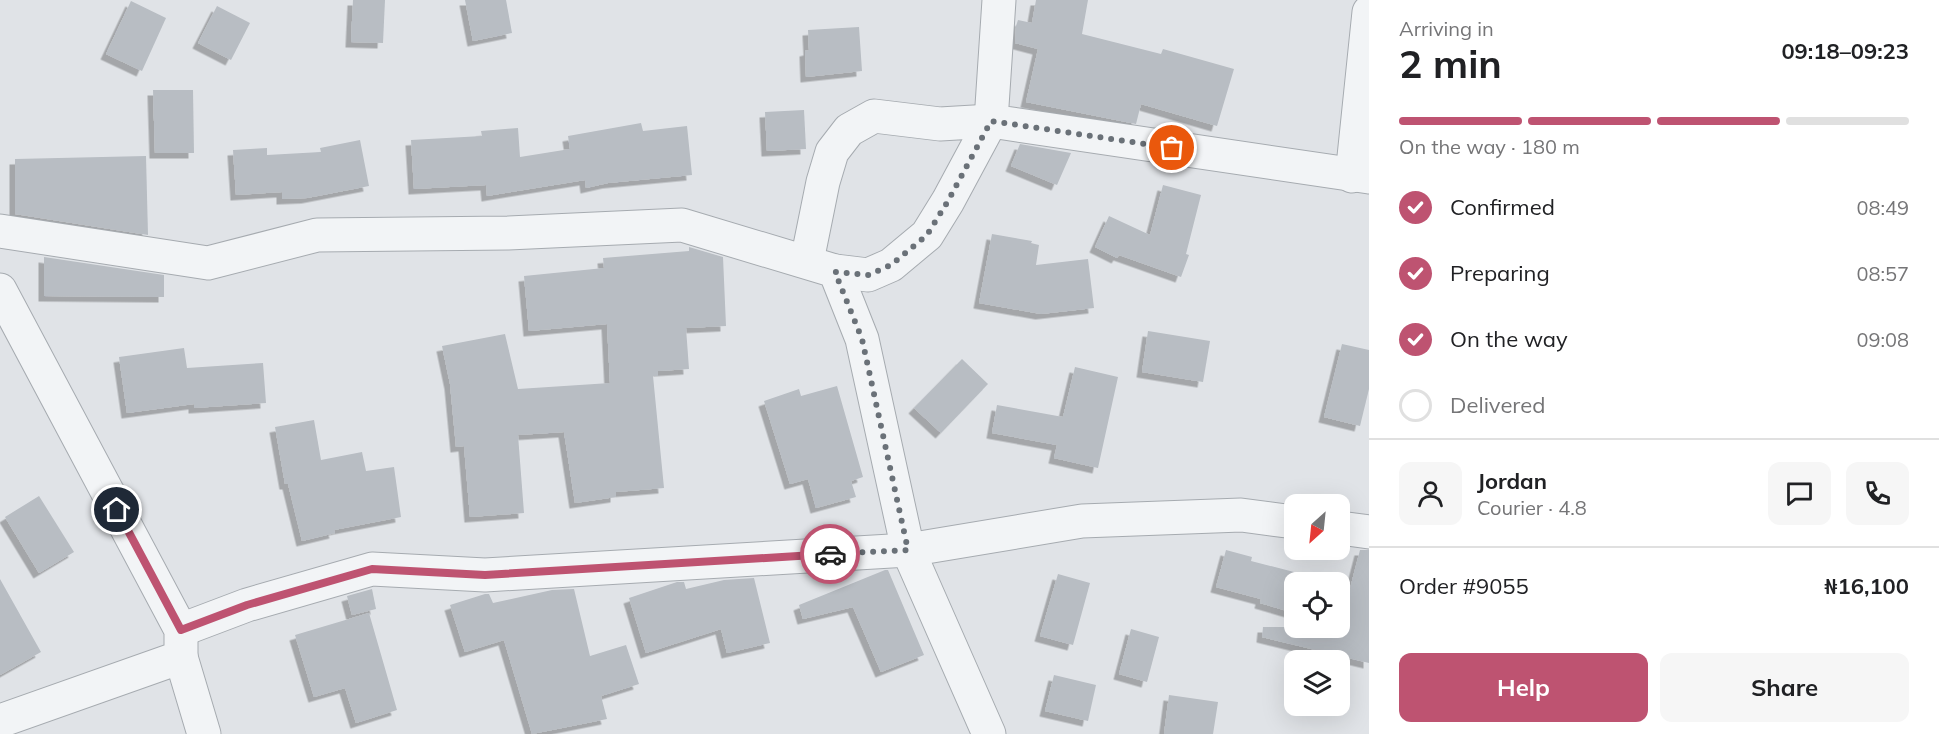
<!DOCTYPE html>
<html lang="en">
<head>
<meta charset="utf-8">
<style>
	body { margin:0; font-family:Mulish,sans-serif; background:#f6f6f6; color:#202124; height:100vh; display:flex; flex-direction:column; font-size:22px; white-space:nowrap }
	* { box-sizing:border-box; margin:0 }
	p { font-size:20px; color:#757577 }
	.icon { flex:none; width:33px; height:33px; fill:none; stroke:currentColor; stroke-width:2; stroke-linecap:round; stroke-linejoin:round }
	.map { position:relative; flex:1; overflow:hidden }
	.sheet { display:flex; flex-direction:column; background:#fff; width:570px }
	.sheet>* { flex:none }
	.needle { width:39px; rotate:207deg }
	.controls { position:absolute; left:1284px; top:494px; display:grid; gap:12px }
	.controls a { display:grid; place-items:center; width:66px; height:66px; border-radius:12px; background:#fff; box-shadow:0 6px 24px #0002; font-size:30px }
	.pin { position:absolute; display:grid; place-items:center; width:51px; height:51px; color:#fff; margin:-26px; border:3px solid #fff; border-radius:50%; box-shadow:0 2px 6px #0007 }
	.courier { position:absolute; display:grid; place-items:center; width:60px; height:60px; margin:-30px; border:4px solid #be5371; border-radius:50%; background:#fff; color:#222; box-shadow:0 2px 8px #0007 }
	.overview em { font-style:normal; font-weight:700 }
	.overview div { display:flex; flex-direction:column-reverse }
	.overview { display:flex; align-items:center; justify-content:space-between; height:102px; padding:0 30px }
	h1 { font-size:39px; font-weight:700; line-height:45px }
	.bar { display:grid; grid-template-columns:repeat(4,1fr); gap:9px 6px; align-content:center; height:72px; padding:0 30px }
	.bar i { height:8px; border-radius:4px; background:#e0e0e0 }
	.bar .on { background:#be5371 }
	.bar p { grid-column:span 4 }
	.line { display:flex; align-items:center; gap:15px; padding:0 30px; border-top:2px solid #e0e0e0 }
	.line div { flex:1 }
	.round { display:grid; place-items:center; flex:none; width:63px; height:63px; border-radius:12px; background:#f6f6f6 }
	ol { padding:0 30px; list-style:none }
	li { display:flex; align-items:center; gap:18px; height:66px }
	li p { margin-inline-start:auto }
	li .icon { padding:6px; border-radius:50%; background:#be5371; color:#fff; stroke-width:4 }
	li:last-child { color:#757577 }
	li i { width:33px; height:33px; border:3px solid #e0e0e0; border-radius:50% }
	.primary-button { display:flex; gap:12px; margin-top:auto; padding:12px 30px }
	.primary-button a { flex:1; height:69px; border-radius:12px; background:#be5371; color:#fff; font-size:24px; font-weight:700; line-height:69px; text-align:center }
	.primary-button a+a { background:#f6f6f6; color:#202124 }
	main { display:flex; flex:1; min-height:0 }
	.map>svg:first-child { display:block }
	.building { fill:#b8bdc3; filter:url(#shadow) }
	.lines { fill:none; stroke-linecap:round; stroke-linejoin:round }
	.minor-casing { stroke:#a6abb0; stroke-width:35 }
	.minor { stroke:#f2f4f6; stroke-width:33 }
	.done { stroke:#6a7178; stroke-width:6; stroke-dasharray:0 10.8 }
	.route { stroke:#be5371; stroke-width:8 }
</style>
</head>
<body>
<main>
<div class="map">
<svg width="1369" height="734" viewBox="0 0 1369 734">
	<defs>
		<filter id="shadow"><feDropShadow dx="-5.5" dy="5.5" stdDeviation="0" flood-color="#0004"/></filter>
	</defs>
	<rect width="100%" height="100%" fill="#e0e3e7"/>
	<g class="building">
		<polygon points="353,0 385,0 383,43 351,42"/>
		<polygon points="465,0 506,0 512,33 473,41"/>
		<polygon points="1036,0 1088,0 1082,34 1161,54 1163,49 1234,69 1217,126 1141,104 1136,124 1026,102 1038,49 1015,43 1016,26 1018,20 1032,23"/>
		<polygon points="131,1 166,18 142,71 106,54"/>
		<polygon points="217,6 250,23 231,60 198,43"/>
		<polygon points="859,27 862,71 806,77 805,51 809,50 808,30"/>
		<polygon points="153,90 193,90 194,153 155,153"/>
		<polygon points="804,110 806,149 767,151 765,112"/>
		<polygon points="641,123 643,131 687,126 692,175 608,183 586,188 585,180 487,196 486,185 414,189 411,140 482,136 481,131 518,128 520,157 570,149 568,136"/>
		<polygon points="360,140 369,186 307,198 282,199 282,192 236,195 233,150 267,148 267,155 321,152 320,148"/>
		<polygon points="1020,144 1071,153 1057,185 1011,166"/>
		<polygon points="146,156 148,235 15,214 15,159"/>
		<polygon points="1163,185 1201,195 1186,254 1189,255 1181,277 1119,255 1117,258 1095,247 1109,216 1150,235"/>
		<polygon points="992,234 1032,241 1031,243 1039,245 1036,265 1088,259 1094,308 1041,314 979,303"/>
		<polygon points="689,247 723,257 726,326 686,328 689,369 658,371 658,376 653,376 664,488 616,492 616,497 575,503 564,432 518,435 524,513 470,517 464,446 456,447 450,384 442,346 505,334 518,389 610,383 607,324 529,331 524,276 604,268 603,258 689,251"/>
		<polygon points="44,257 164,275 164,297 44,296"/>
		<polygon points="1148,331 1210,341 1203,382 1142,372"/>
		<polygon points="1342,344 1369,350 1369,389 1360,426 1324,417"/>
		<polygon points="184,348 187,368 263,363 266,403 194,408 194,404 127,413 119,357"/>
		<polygon points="962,359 988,384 941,433 914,408"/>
		<polygon points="1075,367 1118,377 1098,468 1054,458 1057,445 992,433 997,405 1063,417"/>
		<polygon points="837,386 863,477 851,481 856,497 816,508 808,479 790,484 764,401 799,389 801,396"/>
		<polygon points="314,420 321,460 362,452 366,471 394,467 401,517 334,530 335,533 302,541 288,484 285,484 275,427"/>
		<polygon points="39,496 74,552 39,573 5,517"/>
		<polygon points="1226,550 1252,557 1251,561 1294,572 1294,613 1260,603 1261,599 1216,587"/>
		<polygon points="1360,550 1369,550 1369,663 1262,637 1263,627 1340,627"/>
		<polygon points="885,570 888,570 924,655 881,672 853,607 803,619 799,605"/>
		<polygon points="1058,574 1090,583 1073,645 1040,636"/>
		<polygon points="754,578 770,643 727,653 721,629 646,653 629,598 677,582 684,582 686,589 724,580"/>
		<polygon points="0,579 41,652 0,675"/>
		<polygon points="372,589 376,609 352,615 347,596"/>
		<polygon points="574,589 590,656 626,645 639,684 601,696 607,719 532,734 504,640 465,652 450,605 485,594 489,594 493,603 552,590"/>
		<polygon points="369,613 397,710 356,723 345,688 314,697 295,635"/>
		<polygon points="1131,629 1159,637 1147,682 1119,674"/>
		<polygon points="1054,675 1096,685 1088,721 1045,711"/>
		<polygon points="1169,695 1218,702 1213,734 1164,734"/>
	</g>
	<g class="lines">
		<g class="minor-casing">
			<g id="minor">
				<polyline points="999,0 991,121 1369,177"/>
				<polyline points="1352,176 1369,12"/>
				<polyline points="0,231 208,263 317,235 508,233 682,225 835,271 862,339 908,550 989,734"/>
				<polyline points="807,261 823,182 832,152 849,130 874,116 940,124 991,121 948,201 927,235 891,265 868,275 835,271"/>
				<polyline points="0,290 181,630 181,657 0,721"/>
				<polyline points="1340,528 1369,532"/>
				<polyline points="181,630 247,605 372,569 485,575 908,550 1082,521 1241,515 1294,522"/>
				<polyline points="181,657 204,734"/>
			</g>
		</g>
		<use href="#minor" class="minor"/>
	</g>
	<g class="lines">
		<polyline class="done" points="830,554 908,550 862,339 835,272 868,275 891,265 927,235 948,201 991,121 1172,148"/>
		<polyline class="route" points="117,510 181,630 247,605 372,569 485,575 830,554"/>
	</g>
</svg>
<div class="controls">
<a><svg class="needle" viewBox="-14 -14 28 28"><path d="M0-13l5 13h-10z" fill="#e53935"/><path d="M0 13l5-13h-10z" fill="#757577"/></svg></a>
<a><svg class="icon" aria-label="locate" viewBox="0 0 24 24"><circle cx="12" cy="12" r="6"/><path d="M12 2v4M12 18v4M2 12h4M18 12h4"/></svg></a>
<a><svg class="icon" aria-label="layers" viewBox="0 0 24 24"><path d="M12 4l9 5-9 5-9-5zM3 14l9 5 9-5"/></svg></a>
</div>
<div class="pin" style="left:1172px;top:148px;background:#ea580c"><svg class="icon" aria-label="bag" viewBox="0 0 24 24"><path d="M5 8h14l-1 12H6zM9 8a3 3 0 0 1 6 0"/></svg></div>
<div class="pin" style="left:117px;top:510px;background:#1f2937"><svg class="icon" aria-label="home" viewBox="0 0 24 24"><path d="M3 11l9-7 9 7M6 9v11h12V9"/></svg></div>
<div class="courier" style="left:830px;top:554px"><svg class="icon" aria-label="car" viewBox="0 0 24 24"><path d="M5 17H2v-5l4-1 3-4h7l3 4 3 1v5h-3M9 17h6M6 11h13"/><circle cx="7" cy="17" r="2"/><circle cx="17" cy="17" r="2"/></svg></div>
</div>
<section class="sheet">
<div class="overview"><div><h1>2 min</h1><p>Arriving in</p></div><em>09:18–09:23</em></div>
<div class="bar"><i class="on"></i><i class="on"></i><i class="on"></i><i></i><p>On the way · 180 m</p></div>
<ol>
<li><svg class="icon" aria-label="check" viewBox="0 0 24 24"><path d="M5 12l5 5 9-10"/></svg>Confirmed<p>08:49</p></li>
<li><svg class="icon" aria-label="check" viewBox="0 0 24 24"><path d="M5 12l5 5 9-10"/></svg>Preparing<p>08:57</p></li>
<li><svg class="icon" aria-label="check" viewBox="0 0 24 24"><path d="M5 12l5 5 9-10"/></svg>On the way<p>09:08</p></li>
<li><i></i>Delivered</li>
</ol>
<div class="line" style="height:108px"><a class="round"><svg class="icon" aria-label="person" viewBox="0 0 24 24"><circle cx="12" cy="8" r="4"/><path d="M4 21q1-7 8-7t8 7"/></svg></a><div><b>Jordan</b><p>Courier · 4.8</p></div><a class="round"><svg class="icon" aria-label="chat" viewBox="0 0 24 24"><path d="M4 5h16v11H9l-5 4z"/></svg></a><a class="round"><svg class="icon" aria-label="phone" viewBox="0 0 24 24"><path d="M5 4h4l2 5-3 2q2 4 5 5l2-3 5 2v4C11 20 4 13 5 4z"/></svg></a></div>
<div class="line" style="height:78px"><div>Order #9055</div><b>₦16,100</b></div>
<div class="primary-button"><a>Help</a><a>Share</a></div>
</section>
</main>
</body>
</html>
